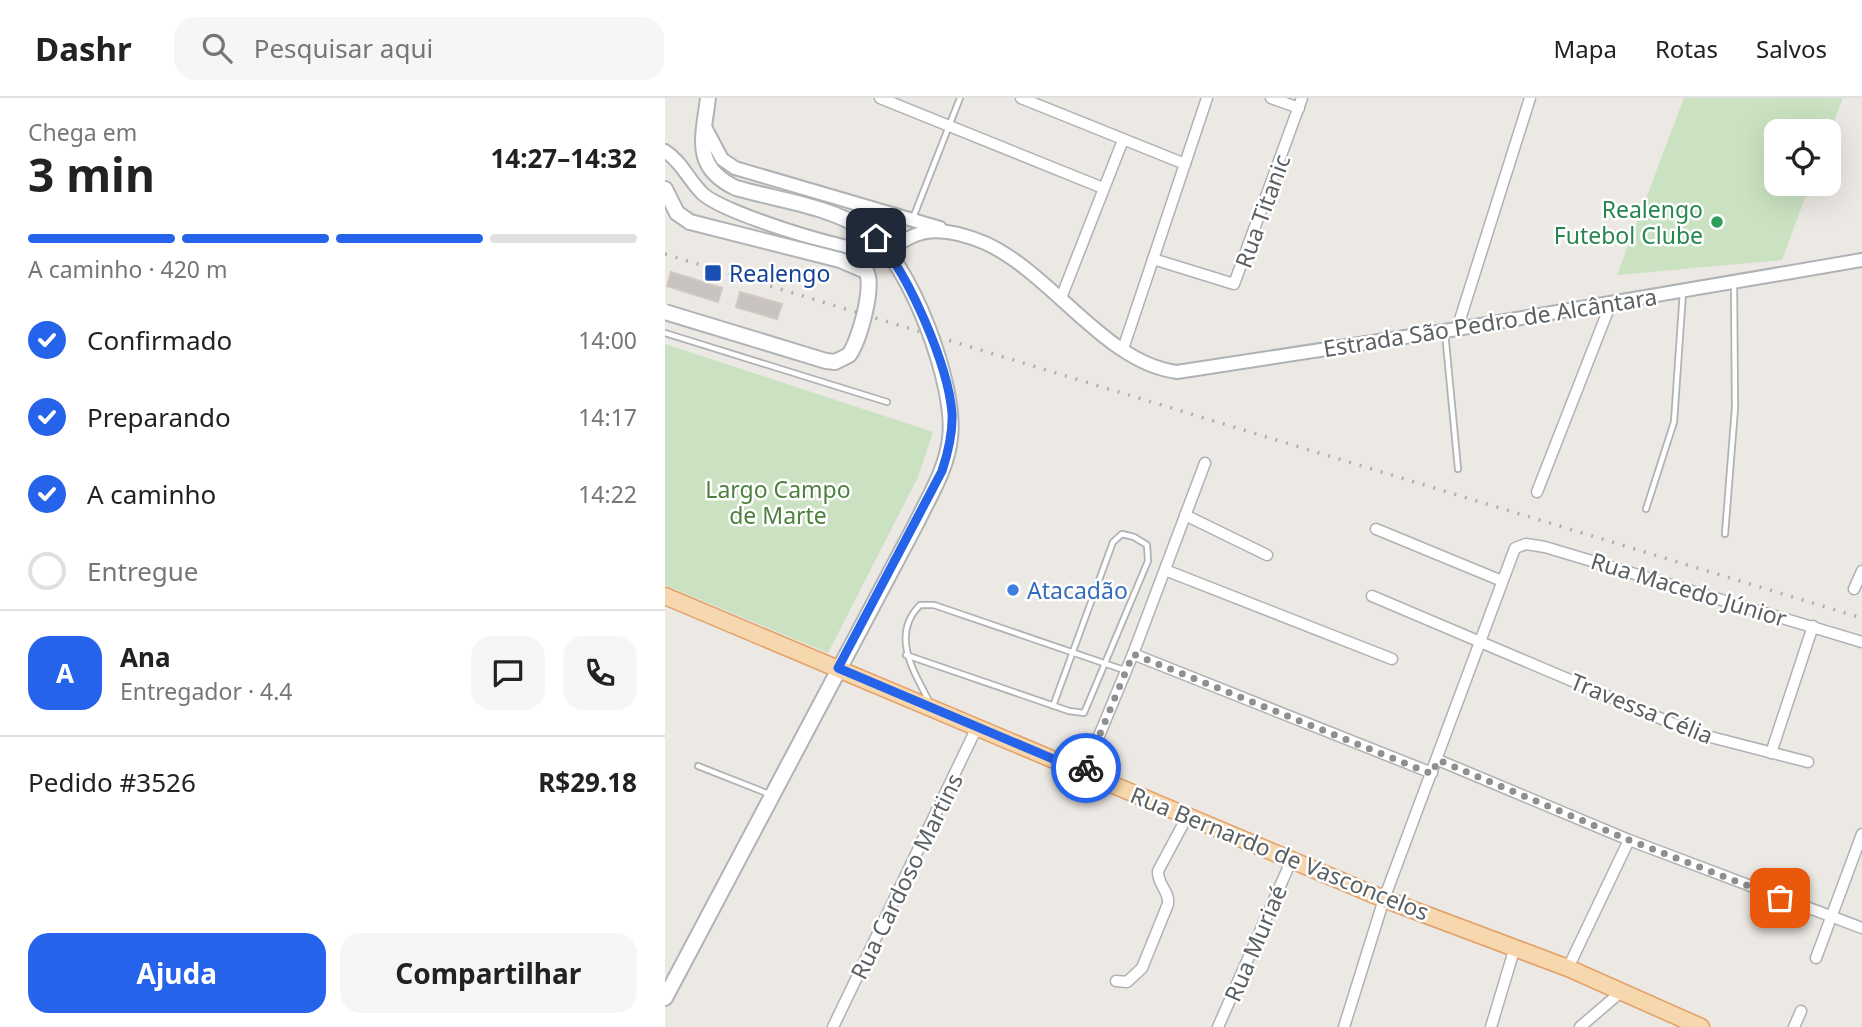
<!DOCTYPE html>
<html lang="pt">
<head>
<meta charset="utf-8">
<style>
	body { margin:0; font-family:"Noto Sans",sans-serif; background:#f6f6f6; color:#222; height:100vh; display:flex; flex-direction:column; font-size:26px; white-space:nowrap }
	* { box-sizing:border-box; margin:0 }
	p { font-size:23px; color:#767676 }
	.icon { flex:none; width:38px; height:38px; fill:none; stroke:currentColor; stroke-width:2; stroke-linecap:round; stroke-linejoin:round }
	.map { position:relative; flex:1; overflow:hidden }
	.sheet { display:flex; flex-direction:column; background:#fff; width:665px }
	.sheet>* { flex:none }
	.buttons { position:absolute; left:1099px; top:21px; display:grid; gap:14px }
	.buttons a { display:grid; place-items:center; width:77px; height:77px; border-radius:14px; background:#fff; box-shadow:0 7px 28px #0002; font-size:35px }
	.pin { position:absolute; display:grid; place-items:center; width:60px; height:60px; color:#fff; margin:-30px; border-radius:14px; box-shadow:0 4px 10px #0006 }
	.courier { position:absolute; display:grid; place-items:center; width:70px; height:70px; margin:-35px; border:5px solid #2563eb; border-radius:50%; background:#fff; color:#222; box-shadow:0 2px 9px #0007 }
	.head em { font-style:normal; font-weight:700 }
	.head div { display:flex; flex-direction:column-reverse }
	.head { display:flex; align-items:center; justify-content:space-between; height:119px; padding:0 28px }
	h1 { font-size:46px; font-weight:700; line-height:52px }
	.bar { display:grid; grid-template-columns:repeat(4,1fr); gap:10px 7px; align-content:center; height:84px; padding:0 28px }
	.bar i { height:9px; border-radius:5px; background:#e0e0e0 }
	.bar .active { background:#2563eb }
	.bar p { grid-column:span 4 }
	.line { display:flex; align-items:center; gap:18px; padding:0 28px; border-top:2px solid #e0e0e0 }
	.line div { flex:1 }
	.round { display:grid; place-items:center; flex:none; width:74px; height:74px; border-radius:21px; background:#f6f6f6 }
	ol { padding:0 28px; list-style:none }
	li { display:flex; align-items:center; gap:21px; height:77px }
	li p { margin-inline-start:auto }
	li .icon { padding:7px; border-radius:50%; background:#2563eb; color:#fff; stroke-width:4 }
	li:last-child { color:#767676 }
	li i { width:38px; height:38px; border:4px solid #e0e0e0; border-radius:50% }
	.primary-button { display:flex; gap:14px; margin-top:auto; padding:14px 28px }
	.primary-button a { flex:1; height:80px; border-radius:21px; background:#2563eb; color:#fff; font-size:28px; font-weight:700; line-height:80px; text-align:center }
	.primary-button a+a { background:#f6f6f6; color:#222 }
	header { display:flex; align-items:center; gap:42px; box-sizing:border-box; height:98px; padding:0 35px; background:#fff; border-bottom:2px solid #e0e0e0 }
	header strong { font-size:33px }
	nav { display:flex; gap:38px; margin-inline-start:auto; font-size:24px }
	.search { width:490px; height:63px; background:#f6f6f6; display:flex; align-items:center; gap:18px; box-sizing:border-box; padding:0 24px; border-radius:21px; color:#767676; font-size:26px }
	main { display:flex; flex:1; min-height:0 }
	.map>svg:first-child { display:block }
	.green { fill:#cae2c2 }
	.building { fill:#c8c3c0; stroke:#d0c8c2; stroke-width:2 }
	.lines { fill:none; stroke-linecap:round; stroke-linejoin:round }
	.service-casing { stroke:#afb2b4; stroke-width:8 }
	.minor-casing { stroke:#afb2b4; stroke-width:13 }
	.tertiary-casing { stroke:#afb2b4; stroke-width:16 }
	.secondary-casing { stroke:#b0b4b7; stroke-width:18 }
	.primary-casing { stroke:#e39f66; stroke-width:19 }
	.service { stroke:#fff; stroke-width:4.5 }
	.minor { stroke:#fff; stroke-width:10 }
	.tertiary { stroke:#fff; stroke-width:12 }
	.secondary { stroke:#fff; stroke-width:14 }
	.primary { stroke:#f7d8ae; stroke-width:16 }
	.rail { stroke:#afb0b0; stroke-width:3.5; stroke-dasharray:2 9; stroke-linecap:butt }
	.secondary-bridge-casing { stroke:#b0b4b7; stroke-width:18; stroke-linecap:butt }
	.secondary-bridge { stroke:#fff; stroke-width:14 }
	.done { stroke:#8e908f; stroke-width:7; stroke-dasharray:0 12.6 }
	.route { stroke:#2563eb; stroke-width:9 }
	.leisure-dot { fill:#2e9e5b; stroke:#fff; stroke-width:2.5 }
	.transit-dot { fill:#1a4fb4; stroke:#fff; stroke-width:2.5 }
	.shop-dot { fill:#3f7fe0; stroke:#fff; stroke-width:2.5 }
	.labels { text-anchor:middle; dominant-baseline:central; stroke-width:5; stroke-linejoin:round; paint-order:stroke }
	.leisure-label { font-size:23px; fill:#27864d; stroke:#fff; text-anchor:end }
	.street-label { font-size:23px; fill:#5b6062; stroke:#fff }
	.transit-label { font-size:23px; fill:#164399; stroke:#fff; text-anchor:start }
	.park-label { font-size:23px; fill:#4b803d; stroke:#fff }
	.shop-label { font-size:23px; fill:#366cbe; stroke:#fff; text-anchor:start }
</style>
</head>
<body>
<header>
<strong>Dashr</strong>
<div class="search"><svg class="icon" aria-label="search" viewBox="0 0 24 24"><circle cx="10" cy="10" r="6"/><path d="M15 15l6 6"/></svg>Pesquisar aqui</div>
<nav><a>Mapa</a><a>Rotas</a><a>Salvos</a></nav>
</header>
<main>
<section class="sheet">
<div class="head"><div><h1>3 min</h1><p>Chega em</p></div><em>14:27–14:32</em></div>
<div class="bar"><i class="active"></i><i class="active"></i><i class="active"></i><i></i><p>A caminho · 420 m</p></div>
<ol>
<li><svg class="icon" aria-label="check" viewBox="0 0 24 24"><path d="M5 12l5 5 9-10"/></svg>Confirmado<p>14:00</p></li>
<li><svg class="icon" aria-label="check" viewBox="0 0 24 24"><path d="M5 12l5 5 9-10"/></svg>Preparando<p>14:17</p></li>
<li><svg class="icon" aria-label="check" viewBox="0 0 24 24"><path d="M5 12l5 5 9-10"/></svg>A caminho<p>14:22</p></li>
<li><i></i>Entregue</li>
</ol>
<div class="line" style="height:126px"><b class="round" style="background:#2563eb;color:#fff">A</b><div><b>Ana</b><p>Entregador · 4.4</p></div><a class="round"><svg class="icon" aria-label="chat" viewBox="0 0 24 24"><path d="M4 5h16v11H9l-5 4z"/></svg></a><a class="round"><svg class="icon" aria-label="phone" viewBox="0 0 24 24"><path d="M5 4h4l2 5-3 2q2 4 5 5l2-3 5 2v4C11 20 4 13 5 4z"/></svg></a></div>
<div class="line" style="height:91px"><div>Pedido #3526</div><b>R$29.18</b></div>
<div class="primary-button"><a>Ajuda</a><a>Compartilhar</a></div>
</section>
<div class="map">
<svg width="1197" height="929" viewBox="0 0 1197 929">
	<rect width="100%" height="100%" fill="#ece8e3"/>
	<g class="green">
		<polygon points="1019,0 1178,0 1164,37 1164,33 1111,33 1111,86 1145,86 1117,162 952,177"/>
		<polygon points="0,246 268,334 253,379 163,555 0,487"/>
	</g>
	<g class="building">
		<polygon points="6,174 57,190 53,204 2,188"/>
		<polygon points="75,194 117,206 112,221 71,209"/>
	</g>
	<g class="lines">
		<g class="service-casing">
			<g id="service">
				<polyline points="248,120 295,0"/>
				<polyline points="780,234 793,371"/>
				<polyline points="0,235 222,304"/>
				<polyline points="981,411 1009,324 1018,194"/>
				<polyline points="1060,436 1070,310 1069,186"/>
				<polyline points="241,557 404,613 419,615 483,463 482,447 469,439 457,436 448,444 388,608"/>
				<path d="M264,603C249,574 225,537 255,507H269L459,572"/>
				<polyline points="33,668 104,696"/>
			</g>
		</g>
		<g class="minor-casing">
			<g id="minor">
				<polyline points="215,0 438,90"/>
				<polyline points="356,0 520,66"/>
				<polyline points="606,0 634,10"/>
				<polyline points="488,161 569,186 637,0"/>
				<polyline points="396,200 458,42"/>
				<polyline points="792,231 865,0"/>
				<polyline points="458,251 542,0"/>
				<polyline points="872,394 946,205"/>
				<polyline points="520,417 602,457"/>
				<polyline points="711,431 837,483"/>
				<polyline points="500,472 727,561"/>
				<polyline points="1189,491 1197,473"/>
				<polyline points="707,498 1030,635 1143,664"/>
				<polyline points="468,556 767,675"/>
				<polyline points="1106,655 1148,528"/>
				<polyline points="773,662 964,742 1197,830"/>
				<polyline points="419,674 468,556 540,365"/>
				<polyline points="1151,860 1197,736"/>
				<polyline points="903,870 964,742"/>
				<path d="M451,883L462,884L477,870L503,806C505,794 492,786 493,773L523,717"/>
				<polyline points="168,929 313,627"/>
				<polyline points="553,929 627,761"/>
				<polyline points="679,929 719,801 850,450 861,446 880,449 1197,544"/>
				<polyline points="826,929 850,849"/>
				<polyline points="915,929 957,893"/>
				<polyline points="1129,929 1136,913"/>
			</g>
		</g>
		<g class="tertiary-casing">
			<g id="tertiary">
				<polyline points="40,29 57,61 70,70 275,130"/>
				<path d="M0,53C17,64 24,83 38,96C59,115 180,153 209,153C224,153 235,144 248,138C270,128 299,136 320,145C387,175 440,265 512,274L792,231L1197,162"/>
				<polyline points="207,113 214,118 220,128 209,148"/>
			</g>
		</g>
		<g class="secondary-casing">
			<g id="secondary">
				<path d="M43,0C38,41 27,69 71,90"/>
				<polyline points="0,91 12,115 25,124"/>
				<polyline points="0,900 252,424"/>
			</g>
		</g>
		<g class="primary-casing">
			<polyline id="primary" points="0,498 719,801 903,870 1036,929"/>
		</g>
		<use href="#service" class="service"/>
		<use href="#minor" class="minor"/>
		<use href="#tertiary" class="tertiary"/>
		<use href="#secondary" class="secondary"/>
		<use href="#primary" class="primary"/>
		<polyline class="rail" points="0,156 1197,520"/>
		<g class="secondary-bridge-casing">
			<g id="secondary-bridge">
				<path d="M71,90C113,102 165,108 202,133C245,162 292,289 285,340C282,370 265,397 252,424"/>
				<path d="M0,214L161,263L170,264L184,257C194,243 210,188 201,173L175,162L25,124"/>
			</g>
		</g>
		<use href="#secondary-bridge" class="secondary-bridge"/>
	</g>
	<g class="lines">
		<polyline class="done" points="421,670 468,556 767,676 773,662 964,742 1115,800"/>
		<path class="route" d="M211,140C244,176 283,267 287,315C288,335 283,355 277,373L173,570L419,674L421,670"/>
	</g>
	<circle class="leisure-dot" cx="1052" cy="124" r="7"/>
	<rect class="transit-dot" x="39" y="166" width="18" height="18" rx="3.5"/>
	<circle class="shop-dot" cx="348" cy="492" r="7"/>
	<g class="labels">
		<g class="leisure-label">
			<text x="1038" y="111">Realengo<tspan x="1038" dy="26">Futebol Clube</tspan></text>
		</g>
		<g class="street-label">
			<text transform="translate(597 113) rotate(-70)">Rua Titanic</text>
			<text transform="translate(825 224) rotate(-9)">Estrada São Pedro de Alcântara</text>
			<text transform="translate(1024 491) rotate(17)">Rua Macedo Júnior</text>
			<text transform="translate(977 610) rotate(22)">Travessa Célia</text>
			<text transform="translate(615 755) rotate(22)">Rua Bernardo de Vasconcelos</text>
			<text transform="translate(241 778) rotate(-64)">Rua Cardoso Martins</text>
			<text transform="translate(590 845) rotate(-67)">Rua Muriaé</text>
		</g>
		<g class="transit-label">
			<text x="64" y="175">Realengo</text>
		</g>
		<g class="park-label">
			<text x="113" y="391">Largo Campo<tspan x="113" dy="26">de Marte</tspan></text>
		</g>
		<g class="shop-label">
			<text x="362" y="492">Atacadão</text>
		</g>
	</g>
</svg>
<div class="buttons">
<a><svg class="icon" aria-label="locate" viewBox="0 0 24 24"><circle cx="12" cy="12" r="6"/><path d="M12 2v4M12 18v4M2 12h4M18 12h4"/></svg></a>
</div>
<div class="pin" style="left:1115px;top:800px;background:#ea580c"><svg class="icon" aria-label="bag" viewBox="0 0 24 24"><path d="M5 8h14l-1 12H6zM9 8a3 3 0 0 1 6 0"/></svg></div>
<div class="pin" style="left:211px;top:140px;background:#1f2937"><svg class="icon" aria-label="home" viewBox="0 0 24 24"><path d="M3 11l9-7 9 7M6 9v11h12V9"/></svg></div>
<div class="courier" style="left:421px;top:670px"><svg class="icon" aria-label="bike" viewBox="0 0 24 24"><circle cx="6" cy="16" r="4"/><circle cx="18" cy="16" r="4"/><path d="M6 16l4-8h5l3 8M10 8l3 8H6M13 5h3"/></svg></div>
</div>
</main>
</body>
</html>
